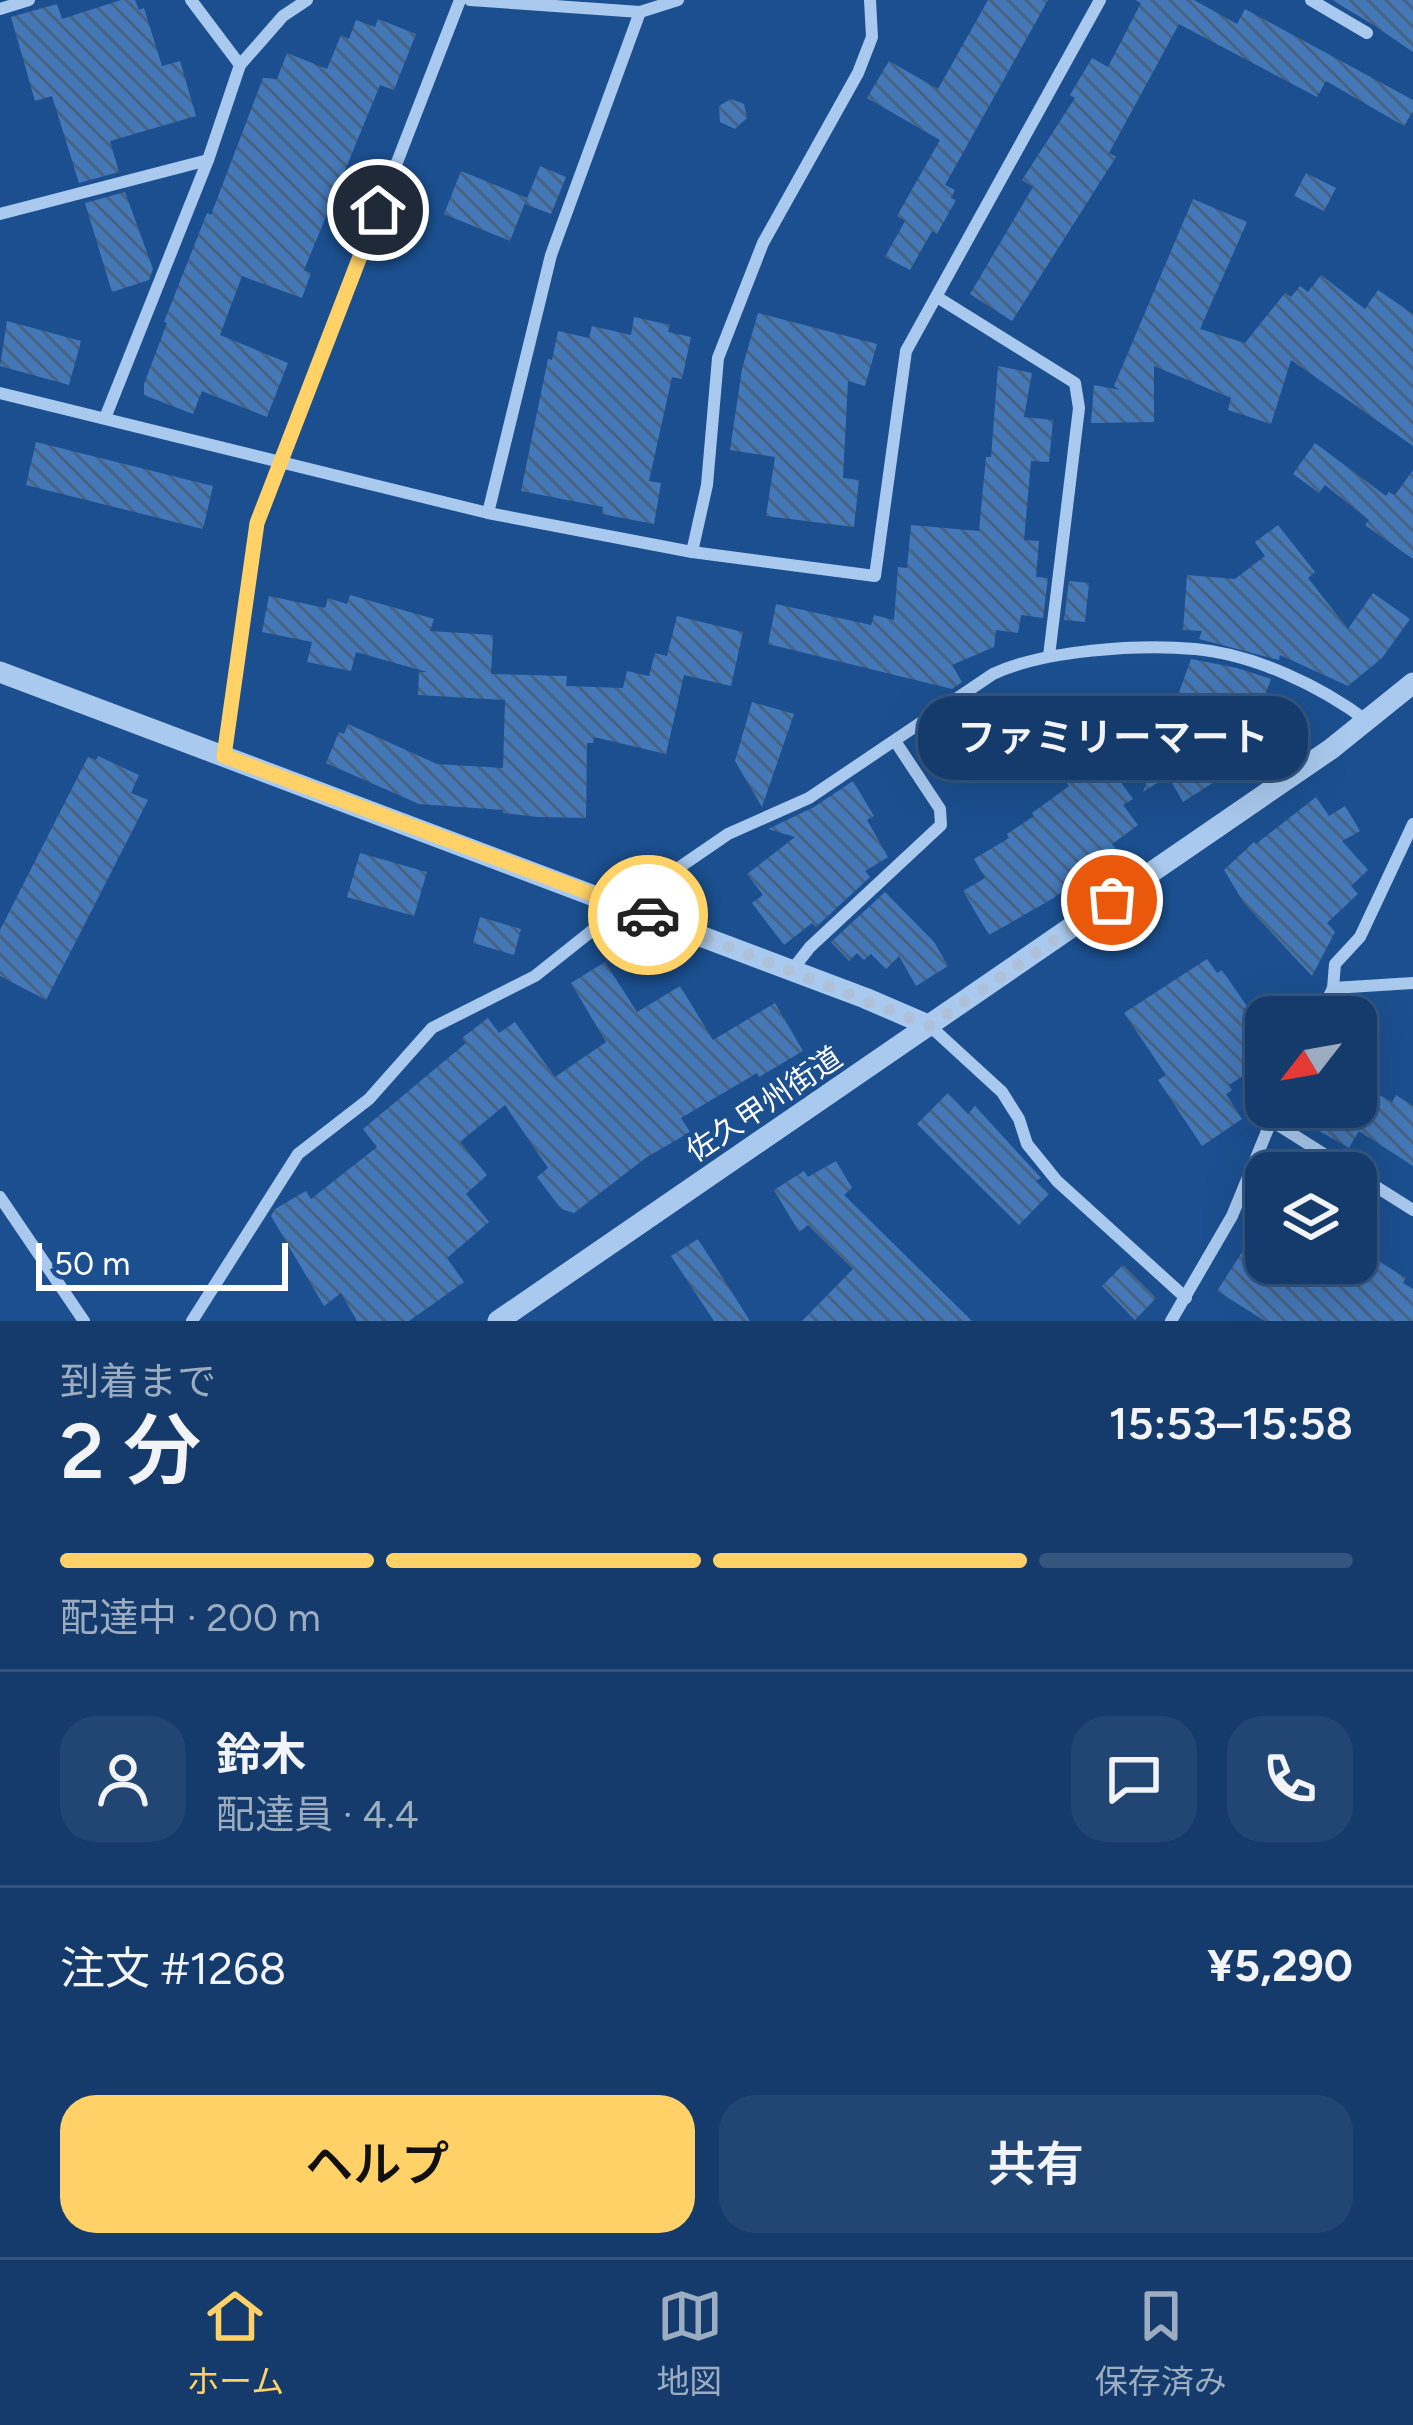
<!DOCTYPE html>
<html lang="ja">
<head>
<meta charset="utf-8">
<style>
	body { margin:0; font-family:Figtree,"Noto Sans JP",sans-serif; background:#214673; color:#f1f3f6; height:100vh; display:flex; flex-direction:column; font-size:45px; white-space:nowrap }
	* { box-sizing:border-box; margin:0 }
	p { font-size:39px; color:#9dadc1 }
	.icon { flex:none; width:66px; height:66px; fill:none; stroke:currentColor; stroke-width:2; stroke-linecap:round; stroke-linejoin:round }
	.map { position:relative; height:1321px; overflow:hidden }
	.details { display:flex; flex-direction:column; background:#143b6b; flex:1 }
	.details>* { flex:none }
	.needle { width:78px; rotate:239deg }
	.tools { position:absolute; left:1245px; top:996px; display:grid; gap:24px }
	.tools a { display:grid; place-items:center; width:132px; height:132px; border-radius:24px; background:#143b6b; box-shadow:0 12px 48px #0002,0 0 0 3px #33557e; font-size:60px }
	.scale { position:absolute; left:36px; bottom:30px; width:252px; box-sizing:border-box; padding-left:12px; border:6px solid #fff; border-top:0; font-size:33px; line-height:42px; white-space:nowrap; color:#fff; -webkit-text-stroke:9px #1b4f8f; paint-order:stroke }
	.pin { position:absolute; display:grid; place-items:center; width:102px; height:102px; color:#fff; margin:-51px; border:6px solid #fff; border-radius:50%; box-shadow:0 3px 12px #0007 }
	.courier { position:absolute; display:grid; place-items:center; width:120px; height:120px; margin:-60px; border:9px solid #ffd166; border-radius:50%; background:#fff; color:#222; box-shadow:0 3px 15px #0007 }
	.bubble { position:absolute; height:84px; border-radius:36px; background:#143b6b; box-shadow:0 12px 48px #0002,0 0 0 3px #33557e; font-size:39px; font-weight:600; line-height:84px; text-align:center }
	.overview em { font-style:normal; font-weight:600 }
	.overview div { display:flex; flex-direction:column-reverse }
	.overview { display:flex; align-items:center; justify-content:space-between; height:204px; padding:0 60px }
	h1 { font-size:78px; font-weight:600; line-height:90px }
	.bar { display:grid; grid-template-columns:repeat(4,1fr); gap:18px 12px; align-content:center; height:144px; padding:0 60px }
	.bar i { height:15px; border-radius:9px; background:#33557e }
	.bar .selected { background:#ffd166 }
	.bar p { grid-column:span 4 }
	.line { display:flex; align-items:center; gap:30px; padding:0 60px; border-top:3px solid #33557e }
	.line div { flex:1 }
	.round { display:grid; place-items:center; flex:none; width:126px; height:126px; border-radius:36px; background:#214673 }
	.action { display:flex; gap:24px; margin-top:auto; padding:24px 60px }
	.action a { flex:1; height:138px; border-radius:36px; background:#ffd166; color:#111; font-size:48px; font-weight:600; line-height:138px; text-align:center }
	.action a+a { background:#214673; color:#f1f3f6 }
	.tabs { display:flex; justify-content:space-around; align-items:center; height:168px; border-top:3px solid #33557e; background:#143b6b; font-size:33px; color:#9dadc1 }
	.tabs a { display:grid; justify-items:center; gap:6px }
	.tabs .selected { color:#ffd166 }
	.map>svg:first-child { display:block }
	.building { fill:url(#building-back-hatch) }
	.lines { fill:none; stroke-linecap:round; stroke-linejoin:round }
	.minor { stroke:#a9c9ee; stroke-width:12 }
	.tertiary { stroke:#a9c9ee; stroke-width:21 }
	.done { stroke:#afc1d8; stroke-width:12; stroke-dasharray:0 21.6 }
	.route { stroke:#ffd166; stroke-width:15 }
	.labels { text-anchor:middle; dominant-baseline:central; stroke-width:9; stroke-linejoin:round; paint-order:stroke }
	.street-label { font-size:30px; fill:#fff; stroke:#1b4f8f }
</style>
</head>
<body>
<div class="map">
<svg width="1413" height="1321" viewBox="0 0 1413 1321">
	<defs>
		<pattern id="building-back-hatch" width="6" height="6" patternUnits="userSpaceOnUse" patternTransform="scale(3)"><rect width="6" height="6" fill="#4478b7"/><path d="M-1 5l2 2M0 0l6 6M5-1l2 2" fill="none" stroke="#486282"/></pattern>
	</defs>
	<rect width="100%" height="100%" fill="#1b4f8f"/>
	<g class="building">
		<polygon points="121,0 135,0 139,10 144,8 162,66 180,61 196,116 110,141 119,172 79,183 52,96 35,101 11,17 57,4 62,19"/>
		<polygon points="988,0 1048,0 945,185 955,190 951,198 956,200 937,234 932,231 910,270 885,257 905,221 897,216 940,140 867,98 889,61 938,89"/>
		<polygon points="1135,0 1194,0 1237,24 1245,9 1413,100 1413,111 1404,126 1326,81 1317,97 1179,24 1109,153 1116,157 1012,321 970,294 1033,187 1022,180 1075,98 1070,95 1092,58 1108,67 1141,3"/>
		<polygon points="1332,0 1413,0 1413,52 1372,24"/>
		<polygon points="378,19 416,34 394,90 380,85 304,270 311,273 302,298 242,276 220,335 288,363 267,417 202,391 193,414 144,395 144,384 167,323 164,322 207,213 211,215 263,78 277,79 287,53 327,69 341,35 349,39 356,20 375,27"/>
		<polygon points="731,99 744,104 747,118 735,129 720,122 719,106"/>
		<polygon points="540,166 566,177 551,214 525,204"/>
		<polygon points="461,171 527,198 510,241 444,214"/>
		<polygon points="1306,173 1336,188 1324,211 1294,196"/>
		<polygon points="125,192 153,269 149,280 112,292 85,203"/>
		<polygon points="1193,199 1247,222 1200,329 1245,343 1285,293 1291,297 1300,286 1308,292 1321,275 1365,309 1378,290 1413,314 1413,446 1291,360 1271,424 1228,410 1231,398 1154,366 1154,422 1091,423 1094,385 1120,390 1114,386"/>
		<polygon points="758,313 877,344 865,386 848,381 843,478 859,480 854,527 766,516 775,457 730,450 742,369"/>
		<polygon points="634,317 670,325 668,332 691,337 682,379 672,377 649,481 661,483 654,524 602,514 603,507 521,491 548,359 552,360 558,331 589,338 592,326 631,335"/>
		<polygon points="7,321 81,341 69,385 0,366"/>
		<polygon points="998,366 1032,373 1024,417 1053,420 1049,462 1031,461 1024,540 1039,541 1036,577 1048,578 1043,618 1021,615 1018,633 996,630 994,647 952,665 962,682 952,689 768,644 776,604 871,625 874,615 894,620 898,567 907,568 911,525 979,531 986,457 991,457"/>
		<polygon points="36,442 213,486 203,529 26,485"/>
		<polygon points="1315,443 1386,496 1389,492 1395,495 1413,470 1413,559 1365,525 1369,520 1325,485 1319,493 1293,474"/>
		<polygon points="1278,525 1315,572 1308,578 1348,629 1373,593 1410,619 1382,658 1348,686 1280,655 1279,660 1199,639 1202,631 1183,630 1187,575 1235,579 1265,556 1255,542"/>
		<polygon points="1069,581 1089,583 1085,622 1064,620"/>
		<polygon points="350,595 434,619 430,631 493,635 491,674 567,676 566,686 623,688 627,671 649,676 655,653 667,656 677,616 743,632 731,686 684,675 666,754 594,737 593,743 587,743 586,818 538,817 503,813 503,810 419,804 326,763 339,732 344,734 348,724 437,764 503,768 505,700 418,695 419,672 427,672 356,652 351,671 307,662 312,642 262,632 269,596 325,608 328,598 347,604"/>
		<polygon points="1191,659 1237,668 1271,679 1261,706 1281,739 1183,802 1168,776 1143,792"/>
		<polygon points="973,700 1000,744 970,762 944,720"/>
		<polygon points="752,702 794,714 762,807 735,761"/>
		<polygon points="1080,720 1080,726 1133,799 1123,805 1138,825 1112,844 1118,852 1052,899 989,935 963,891 985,878 974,859 1009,838 1007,834 1034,816 1032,813 1069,786 1041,747"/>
		<polygon points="98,756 139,775 131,793 148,800 46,1000 0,976 0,930 88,757 96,760"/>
		<polygon points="853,781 874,816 867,820 888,857 865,871 870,877 816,927 812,923 784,945 752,903 763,895 747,874 795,837 768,829 814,807"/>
		<polygon points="1316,797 1329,816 1345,806 1360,831 1342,841 1368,870 1351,886 1358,894 1327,923 1335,932 1312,976 1244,903 1224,870 1254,842 1256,844"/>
		<polygon points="360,853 427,872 414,916 347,897"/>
		<polygon points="885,892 934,942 948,966 916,986 899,956 886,969 871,954 864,960 857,953 849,961 831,942"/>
		<polygon points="480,917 521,929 514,955 473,943"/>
		<polygon points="1207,959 1217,973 1222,970 1253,1015 1266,1006 1266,1061 1229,1085 1232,1090 1226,1094 1242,1119 1202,1146 1158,1080 1166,1075 1124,1013"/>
		<polygon points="605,962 637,1012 680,986 713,1040 775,1003 803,1051 759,1077 757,1073 681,1118 690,1132 647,1157 574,1213 561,1209 537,1177 548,1168 505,1105 460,1142 487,1175 466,1194 489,1222 447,1258 464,1282 409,1321 357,1321 341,1293 324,1306 271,1216 275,1209 306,1191 311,1199 377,1147 363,1129 466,1043 462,1038 488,1018 499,1033 515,1022 555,1077 606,1042 571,983"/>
		<polygon points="1356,1082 1392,1102 1396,1095 1413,1106 1413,1166 1359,1131 1349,1148 1286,1112 1287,1107 1356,1107"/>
		<polygon points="948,1093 968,1114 975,1106 1041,1178 1036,1181 1049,1194 1019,1225 917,1124"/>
		<polygon points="836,1161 852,1188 844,1195 972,1321 802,1321 853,1269 808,1225 799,1232 774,1190 804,1171 808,1177"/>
		<polygon points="1266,1215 1266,1263 1356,1263 1356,1247 1406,1278 1403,1283 1413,1289 1413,1321 1265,1321 1217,1291"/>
		<polygon points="698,1239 750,1321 714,1321 671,1256"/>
		<polygon points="1123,1265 1156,1298 1135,1320 1102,1286"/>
	</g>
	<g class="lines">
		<g class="minor">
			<polyline points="191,0 240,65"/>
			<polyline points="470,0 640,12 678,0"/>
			<polyline points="1311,0 1367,33"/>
			<polyline points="0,9 29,0"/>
			<polyline points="0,214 208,160"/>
			<polyline points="937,297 1075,383 1079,408 1049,656"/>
			<polyline points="0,393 488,513 692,552 875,576 906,351 1100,0"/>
			<polyline points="105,418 208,160 240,65 283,16 307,0"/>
			<polyline points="488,513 551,255 640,12"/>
			<polyline points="692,552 707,485 718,358 763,243 858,73 872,37 870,0"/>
			<polyline points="224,756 257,523 460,0"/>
			<polyline points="792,970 810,947 941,825 940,809 895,741"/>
			<polyline points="1333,988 1335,964 1360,937 1413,824"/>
			<polyline points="1319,1017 1333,988 1413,983"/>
			<polyline points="930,1026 1002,1092 1019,1119 1027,1144 1057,1181 1186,1298"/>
			<polyline points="1270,1120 1354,1173"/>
			<polyline points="1356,1174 1413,1210"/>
			<polyline points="0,1197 84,1321"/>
			<path d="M192,1321L298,1154L369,1099L432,1028L535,976L623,906L728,834L809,798L993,674C1044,650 1139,644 1195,649C1253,654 1321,686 1367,721"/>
			<polyline points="1171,1321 1232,1216 1277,1107"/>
		</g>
		<g class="tertiary">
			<polyline points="0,672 865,998 930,1026"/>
			<polyline points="498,1321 1331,749 1413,683"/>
		</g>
	</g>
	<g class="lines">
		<polyline class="done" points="648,915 930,1026 1112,900"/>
		<polyline class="route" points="378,210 257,523 224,756 648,915"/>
	</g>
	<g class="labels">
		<g class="street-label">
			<text transform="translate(764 1104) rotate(-34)">佐久甲州街道</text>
		</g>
	</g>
</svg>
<div class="tools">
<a><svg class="needle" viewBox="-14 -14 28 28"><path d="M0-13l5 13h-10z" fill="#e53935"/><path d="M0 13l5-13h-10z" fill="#9dadc1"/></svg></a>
<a><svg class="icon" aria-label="layers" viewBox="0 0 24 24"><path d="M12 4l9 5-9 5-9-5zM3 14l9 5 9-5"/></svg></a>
</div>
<div class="scale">50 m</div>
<div class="pin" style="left:1112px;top:900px;background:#ea580c"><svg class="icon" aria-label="bag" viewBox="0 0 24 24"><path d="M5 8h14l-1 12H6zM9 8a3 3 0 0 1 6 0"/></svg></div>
<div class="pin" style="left:378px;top:210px;background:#1f2937"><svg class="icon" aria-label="home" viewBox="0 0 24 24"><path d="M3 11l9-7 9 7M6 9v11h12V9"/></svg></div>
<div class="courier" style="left:648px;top:915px"><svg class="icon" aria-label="car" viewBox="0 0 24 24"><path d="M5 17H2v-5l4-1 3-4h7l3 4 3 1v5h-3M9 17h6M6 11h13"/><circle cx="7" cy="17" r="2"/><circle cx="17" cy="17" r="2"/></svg></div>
<div class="bubble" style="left:918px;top:696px;width:390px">ファミリーマート</div>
</div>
<section class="details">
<div class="overview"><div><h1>2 分</h1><p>到着まで</p></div><em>15:53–15:58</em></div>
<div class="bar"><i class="selected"></i><i class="selected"></i><i class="selected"></i><i></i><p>配達中 · 200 m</p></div>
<div class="line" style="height:216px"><a class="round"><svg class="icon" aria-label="person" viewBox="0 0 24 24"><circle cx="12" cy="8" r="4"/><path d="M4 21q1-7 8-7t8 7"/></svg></a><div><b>鈴木</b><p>配達員 · 4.4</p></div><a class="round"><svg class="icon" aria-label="chat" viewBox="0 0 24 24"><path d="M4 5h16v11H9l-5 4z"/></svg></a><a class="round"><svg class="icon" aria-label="phone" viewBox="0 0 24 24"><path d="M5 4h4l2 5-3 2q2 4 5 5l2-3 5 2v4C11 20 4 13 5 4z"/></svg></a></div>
<div class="line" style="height:156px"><div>注文 #1268</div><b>¥5,290</b></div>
<div class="action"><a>ヘルプ</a><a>共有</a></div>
</section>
<nav class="tabs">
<a class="selected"><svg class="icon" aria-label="home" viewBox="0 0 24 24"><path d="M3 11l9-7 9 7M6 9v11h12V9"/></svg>ホーム</a>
<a><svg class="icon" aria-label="map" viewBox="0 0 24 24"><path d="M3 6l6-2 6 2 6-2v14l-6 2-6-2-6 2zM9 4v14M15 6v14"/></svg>地図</a>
<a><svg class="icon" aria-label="saved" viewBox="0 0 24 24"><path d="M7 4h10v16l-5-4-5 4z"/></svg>保存済み</a>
</nav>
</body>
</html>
